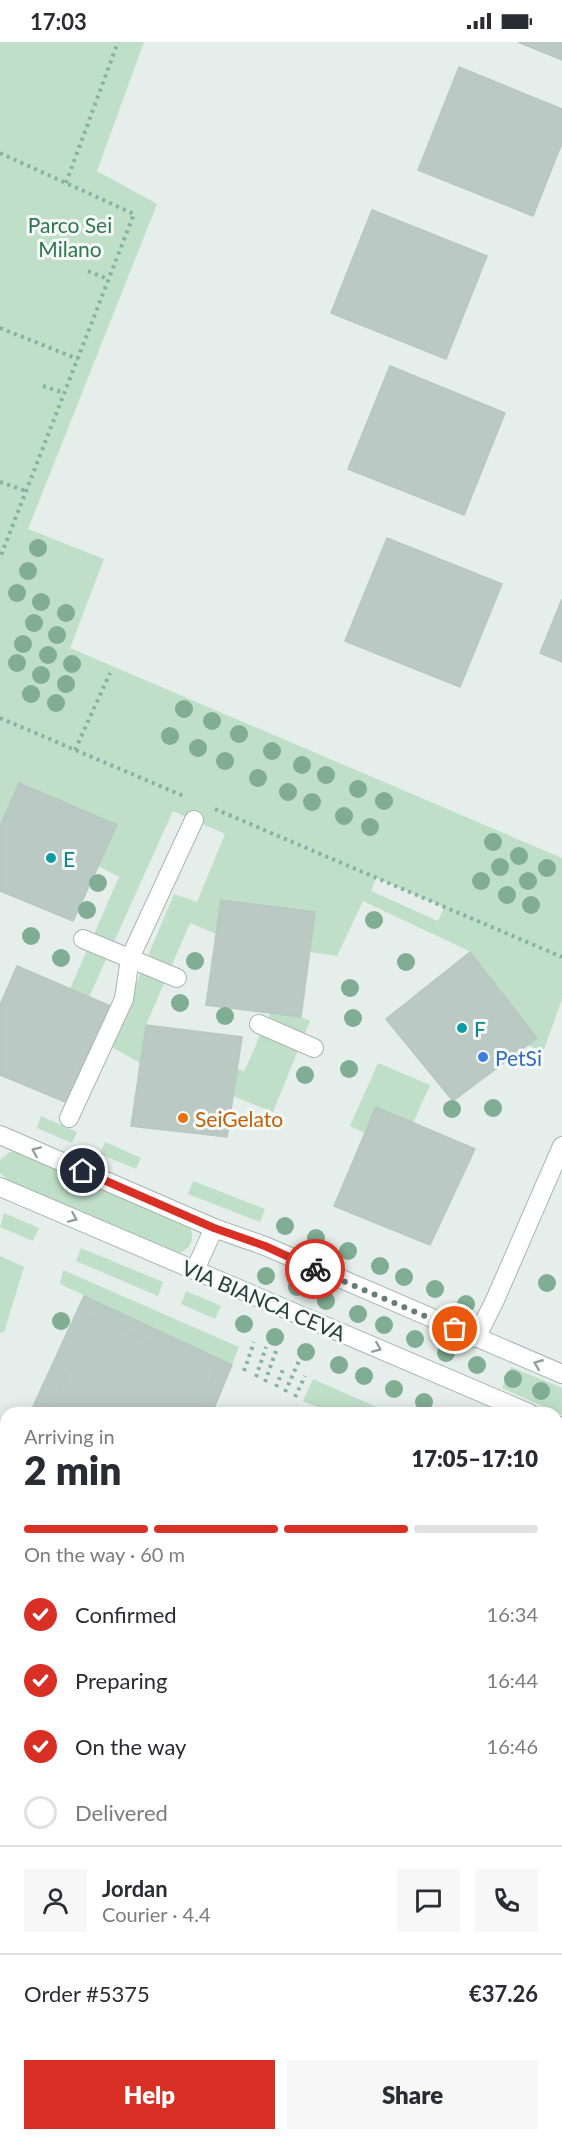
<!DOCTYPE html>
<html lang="en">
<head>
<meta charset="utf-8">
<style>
	body { margin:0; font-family:Lato,sans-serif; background:#f7f7f7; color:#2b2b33; height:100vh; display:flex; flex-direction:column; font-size:22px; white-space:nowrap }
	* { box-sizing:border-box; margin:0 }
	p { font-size:20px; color:#7c7c81 }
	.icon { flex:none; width:33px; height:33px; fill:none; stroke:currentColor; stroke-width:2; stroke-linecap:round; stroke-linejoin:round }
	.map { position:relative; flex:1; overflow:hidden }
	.panel { position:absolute; left:0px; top:1365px; width:562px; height:734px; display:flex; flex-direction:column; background:#fff; border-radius:18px 18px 0 0; box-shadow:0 3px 15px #0003 }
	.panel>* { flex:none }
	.pin { position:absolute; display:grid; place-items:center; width:51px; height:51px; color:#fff; margin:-26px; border:3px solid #fff; border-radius:50%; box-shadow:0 2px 6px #0007 }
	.courier { position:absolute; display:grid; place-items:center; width:60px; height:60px; margin:-30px; border:4px solid #d93025; border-radius:50%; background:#fff; color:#222; box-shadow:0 2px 8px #0007 }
	.headline em { font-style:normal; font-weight:800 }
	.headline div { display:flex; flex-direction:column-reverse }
	.headline { display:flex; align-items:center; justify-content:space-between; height:102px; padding:0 24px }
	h1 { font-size:39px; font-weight:800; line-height:45px }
	.bar { display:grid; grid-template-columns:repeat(4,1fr); gap:9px 6px; align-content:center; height:72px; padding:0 24px }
	.bar i { height:8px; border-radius:4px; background:#e1e1e2 }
	.bar .on { background:#d93025 }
	.bar p { grid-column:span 4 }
	.line { display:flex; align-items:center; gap:15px; padding:0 24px; border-top:2px solid #e1e1e2 }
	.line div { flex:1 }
	.round { display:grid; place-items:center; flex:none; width:63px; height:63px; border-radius:0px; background:#f7f7f7 }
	ol { padding:0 24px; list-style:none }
	li { display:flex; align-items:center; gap:18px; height:66px }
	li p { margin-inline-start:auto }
	li .icon { padding:6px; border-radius:50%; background:#d93025; color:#fff; stroke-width:4 }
	li:last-child { color:#7c7c81 }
	li i { width:33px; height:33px; border:3px solid #e1e1e2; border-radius:50% }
	.cta { display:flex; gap:12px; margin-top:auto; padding:12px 24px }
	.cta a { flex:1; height:69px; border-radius:0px; background:#d93025; color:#fff; font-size:24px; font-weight:800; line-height:69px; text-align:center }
	.cta a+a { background:#f7f7f7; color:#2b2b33 }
	.status { display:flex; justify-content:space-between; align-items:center; height:42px; padding:0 30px; background:#fff; direction:ltr }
	.status svg { height:16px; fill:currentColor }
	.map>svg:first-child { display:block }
	.built { fill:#d3ded9 }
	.green { fill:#bfdfc8; fill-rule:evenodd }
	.building { fill:#bac9c3; stroke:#b7c8c1; stroke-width:1.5 }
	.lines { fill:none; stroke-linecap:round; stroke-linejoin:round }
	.minor-casing { stroke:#a7b6b1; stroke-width:20 }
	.major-casing { stroke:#c2cac8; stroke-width:20 }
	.path { stroke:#86b1a5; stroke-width:4; stroke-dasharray:3 4.5; stroke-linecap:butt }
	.minor { stroke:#fff; stroke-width:18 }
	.major { stroke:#6aa396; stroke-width:18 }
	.tree { fill:#80ad93 }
	.oneway { stroke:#92a09c }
	.done { stroke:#687d77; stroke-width:6; stroke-dasharray:0 10.8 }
	.route { stroke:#d93025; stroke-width:8 }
	.culture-dot { fill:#0f9aa8; stroke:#f6faf8; stroke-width:2 }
	.shop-dot { fill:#3f7fe0; stroke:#f6faf8; stroke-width:2 }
	.food-dot { fill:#e8710a; stroke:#f6faf8; stroke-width:2 }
	.labels { text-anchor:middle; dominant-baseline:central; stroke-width:6; stroke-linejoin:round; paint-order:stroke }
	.park-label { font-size:21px; fill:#2e774c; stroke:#f6faf8 }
	.culture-label { font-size:21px; fill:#0d838f; stroke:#f6faf8; text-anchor:start }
	.shop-label { font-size:21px; fill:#366cbe; stroke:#f6faf8; text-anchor:start }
	.food-label { font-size:21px; fill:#c56008; stroke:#f6faf8; text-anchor:start }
	.street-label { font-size:21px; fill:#244039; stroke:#f6faf8 }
</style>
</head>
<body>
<div class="status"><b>17:03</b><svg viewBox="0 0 49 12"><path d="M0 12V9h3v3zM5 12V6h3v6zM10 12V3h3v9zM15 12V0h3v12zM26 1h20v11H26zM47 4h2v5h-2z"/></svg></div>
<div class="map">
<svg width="562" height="2098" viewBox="0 0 562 2098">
	<rect width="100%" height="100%" fill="#e5eeea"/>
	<polygon class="built" points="0,1818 6,1819 6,2029 0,2044"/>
	<g class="green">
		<path d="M0,0H144L97,129L157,162L28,487L104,517L70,606L562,816V957L543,1010L528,1003L537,996L471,910L363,859L337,914L310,910L315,870L221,858L216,892L190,881L146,983L140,1021L110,1004L174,852L197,860L225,792L173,769L89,955L70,947L119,835L98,824L117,783L20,741L0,784ZM376,836L444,865L438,879L371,849Z"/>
		<polygon points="270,971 301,975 310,979 273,1070 233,1054 237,1026 244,1030"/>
		<polygon points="378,1021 430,1043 413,1081 377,1065 365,1091 350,1084"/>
		<polygon points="41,1074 77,1090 72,1101 37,1086"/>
		<polygon points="105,1100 141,1116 136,1127 100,1112"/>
		<path d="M10,1110H17L190,1185C195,1197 191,1207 179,1211L8,1138L0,1131V1118Z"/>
		<polygon points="193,1139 265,1167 260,1180 188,1152"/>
		<polygon points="4,1171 39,1186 33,1199 0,1185"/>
		<polygon points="81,1206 163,1240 158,1254 76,1219"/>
		<polygon points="0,1214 24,1225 4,1290 0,1291"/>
		<polygon points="63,1228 239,1305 232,1323 60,1242"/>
		<polygon points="186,1249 221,1264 215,1277 181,1262"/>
		<polygon points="511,1325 562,1346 562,1373 502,1346"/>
		<polygon points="313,1337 390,1371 331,1371 303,1359"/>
		<polygon points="562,1479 562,1540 557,1553 557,1492"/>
		<polygon points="6,2035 6,2092 466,2093 464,2098 0,2098 0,2049"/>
	</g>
	<g class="building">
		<polygon points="518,0 562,0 562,18"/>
		<polygon points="459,25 562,67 562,101 533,174 418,128"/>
		<polygon points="372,168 487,214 446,317 331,271"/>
		<polygon points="390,324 505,371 464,473 348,427"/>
		<polygon points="387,496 502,542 460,645 345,599"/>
		<polygon points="562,557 562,620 540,611"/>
		<polygon points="19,741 117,783 73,879 0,849 0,784"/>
		<polygon points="221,858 315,870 301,975 206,963"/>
		<polygon points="470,910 537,996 453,1059 386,977"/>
		<polygon points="17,924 115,966 70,1062 0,1033 0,963"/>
		<polygon points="146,983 242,995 227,1095 131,1084"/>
		<polygon points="376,1065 475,1107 430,1203 334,1164"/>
		<polygon points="84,1254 232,1323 212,1371 199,1371 216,1330 93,1275 50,1371 30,1371"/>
		<polygon points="93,1275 216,1330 199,1371 50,1371"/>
		<polygon points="6,1427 6,1470 0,1483 0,1443"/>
		<polygon points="556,1468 562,1471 562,1479 556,1492"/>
		<polygon points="6,1470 6,1533 0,1530 0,1483"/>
		<polygon points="0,1530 6,1533 6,1545 0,1543"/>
	</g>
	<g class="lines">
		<g class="minor-casing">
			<g id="minor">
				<polyline points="83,897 177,936"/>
				<polyline points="259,982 314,1006"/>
				<polyline points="69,1076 124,957 130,916 194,778"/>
				<polyline points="0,1093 214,1186 265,1204 562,1332"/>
				<polyline points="0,1145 529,1371"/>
				<polyline points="195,1228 214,1186"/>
				<polyline points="476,1296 495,1258 562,1104"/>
				<polyline points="556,1383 562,1385"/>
				<polyline points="556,1885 562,1859"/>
				<polyline points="0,1889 6,1890"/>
				<polyline points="556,1944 559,1957"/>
				<polyline points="0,1980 6,1961"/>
				<polyline points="505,2098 507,2092"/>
			</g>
		</g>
		<g class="major-casing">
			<g id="major">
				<polyline points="0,1737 6,1737"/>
				<polyline points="0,1784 6,1785"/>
				<polyline points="556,1794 562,1795"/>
				<polyline points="556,1837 562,1837"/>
			</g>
		</g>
		<g class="path">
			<polyline points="0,111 134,172 0,516"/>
			<polyline points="66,141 118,0"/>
			<polyline points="88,229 108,237"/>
			<polyline points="0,286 78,317"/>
			<polyline points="43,344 64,351"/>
			<polyline points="0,440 26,449"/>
			<polyline points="0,676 186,755"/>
			<polyline points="75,708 110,631"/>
			<polyline points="215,767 562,915"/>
			<polyline points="244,1329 254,1300"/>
			<polyline points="256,1335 266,1305"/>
			<polyline points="265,1340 276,1309"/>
			<polyline points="276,1345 284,1325"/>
			<polyline points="285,1350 299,1319"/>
			<polyline points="295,1355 305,1334"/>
			<polyline points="556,1658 562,1641"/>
			<polyline points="556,1727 559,1733"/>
			<polyline points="556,1736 562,1731"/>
		</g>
		<use href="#minor" class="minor"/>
		<use href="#major" class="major"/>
	</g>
	<g class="tree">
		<circle cx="38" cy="506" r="9"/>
		<circle cx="28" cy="529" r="9"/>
		<circle cx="17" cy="551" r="9"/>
		<circle cx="41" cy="560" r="9"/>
		<circle cx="66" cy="571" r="9"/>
		<circle cx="34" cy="581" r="9"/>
		<circle cx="57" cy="593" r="9"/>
		<circle cx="23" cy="602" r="9"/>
		<circle cx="48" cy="613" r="9"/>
		<circle cx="17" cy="621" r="9"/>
		<circle cx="72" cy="622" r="9"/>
		<circle cx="41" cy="633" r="9"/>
		<circle cx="66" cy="642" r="9"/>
		<circle cx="31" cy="652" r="9"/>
		<circle cx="56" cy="661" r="9"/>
		<circle cx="184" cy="667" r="9"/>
		<circle cx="212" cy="679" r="9"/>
		<circle cx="239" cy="692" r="9"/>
		<circle cx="170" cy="694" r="9"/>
		<circle cx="198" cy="706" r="9"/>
		<circle cx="272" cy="709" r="9"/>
		<circle cx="225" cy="719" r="9"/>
		<circle cx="302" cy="723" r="9"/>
		<circle cx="326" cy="733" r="9"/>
		<circle cx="258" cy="736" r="9"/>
		<circle cx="358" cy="747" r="9"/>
		<circle cx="288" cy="750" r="9"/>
		<circle cx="384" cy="759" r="9"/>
		<circle cx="312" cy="760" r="9"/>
		<circle cx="344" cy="774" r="9"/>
		<circle cx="370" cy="785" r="9"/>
		<circle cx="493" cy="800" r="9"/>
		<circle cx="519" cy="814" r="9"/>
		<circle cx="500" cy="825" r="9"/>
		<circle cx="547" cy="826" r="9"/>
		<circle cx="481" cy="839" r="9"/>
		<circle cx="528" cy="839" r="9"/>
		<circle cx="98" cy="841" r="9"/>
		<circle cx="507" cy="853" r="9"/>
		<circle cx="531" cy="863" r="9"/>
		<circle cx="87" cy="868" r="9"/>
		<circle cx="374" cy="878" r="9"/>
		<circle cx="31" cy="894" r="9"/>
		<circle cx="61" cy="916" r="9"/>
		<circle cx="195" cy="919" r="9"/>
		<circle cx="406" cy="920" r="9"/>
		<circle cx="350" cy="946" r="9"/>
		<circle cx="180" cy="961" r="9"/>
		<circle cx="225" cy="974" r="9"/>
		<circle cx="353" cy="976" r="9"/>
		<circle cx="349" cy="1027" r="9"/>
		<circle cx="305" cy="1033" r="9"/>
		<circle cx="493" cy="1066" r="9"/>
		<circle cx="452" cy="1067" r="9"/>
		<circle cx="285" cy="1184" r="9"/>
		<circle cx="316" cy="1196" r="9"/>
		<circle cx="348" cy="1209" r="9"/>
		<circle cx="380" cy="1224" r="9"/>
		<circle cx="266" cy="1234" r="9"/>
		<circle cx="404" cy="1235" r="9"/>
		<circle cx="547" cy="1241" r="9"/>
		<circle cx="297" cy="1245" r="9"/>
		<circle cx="435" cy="1247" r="9"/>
		<circle cx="326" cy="1259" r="9"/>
		<circle cx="466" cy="1262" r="9"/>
		<circle cx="358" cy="1272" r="9"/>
		<circle cx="61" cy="1279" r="9"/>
		<circle cx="244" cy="1282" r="9"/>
		<circle cx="384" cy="1283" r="9"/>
		<circle cx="275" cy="1295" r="9"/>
		<circle cx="415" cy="1297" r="9"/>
		<circle cx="306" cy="1310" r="9"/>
		<circle cx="446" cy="1311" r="9"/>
		<circle cx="339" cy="1323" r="9"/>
		<circle cx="477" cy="1323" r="9"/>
		<circle cx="364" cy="1334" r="9"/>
		<circle cx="513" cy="1337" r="9"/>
		<circle cx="394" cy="1347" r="9"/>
		<circle cx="541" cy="1349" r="9"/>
		<circle cx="424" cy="1360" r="9"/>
	</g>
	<defs><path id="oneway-chevron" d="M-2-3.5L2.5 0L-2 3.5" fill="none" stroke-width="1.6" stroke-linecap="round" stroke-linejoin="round" transform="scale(1.5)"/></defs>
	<g class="oneway">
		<use href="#oneway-chevron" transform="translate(36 1109) rotate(-157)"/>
		<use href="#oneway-chevron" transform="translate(73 1176) rotate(23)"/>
		<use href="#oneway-chevron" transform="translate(377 1306) rotate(23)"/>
		<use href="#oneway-chevron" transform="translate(538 1322) rotate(-158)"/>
	</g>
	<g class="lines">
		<polyline class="done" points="315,1227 455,1287"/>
		<polyline class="route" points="83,1129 214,1186 265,1204 315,1227"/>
	</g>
	<g class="culture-dot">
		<circle cx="51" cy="816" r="6"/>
		<circle cx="462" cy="986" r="6"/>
	</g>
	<circle class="shop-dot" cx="483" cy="1015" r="6"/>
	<circle class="food-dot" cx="183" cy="1076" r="6"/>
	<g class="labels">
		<g class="park-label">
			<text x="70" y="182">Parco Sei<tspan x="70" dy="24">Milano</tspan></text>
		</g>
		<g class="culture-label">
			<text x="63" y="816">E</text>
			<text x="474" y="986">F</text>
		</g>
		<g class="shop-label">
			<text x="495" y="1015">PetSi</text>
		</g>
		<g class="food-label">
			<text x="195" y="1076">SeiGelato</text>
		</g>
		<g class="street-label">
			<text transform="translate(264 1258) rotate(23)">VIA BIANCA CEVA</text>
		</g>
	</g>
</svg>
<div class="pin" style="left:455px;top:1287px;background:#ea580c"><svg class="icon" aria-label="bag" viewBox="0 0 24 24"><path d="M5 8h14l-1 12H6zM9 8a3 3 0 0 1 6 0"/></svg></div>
<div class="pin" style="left:83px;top:1129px;background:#1f2937"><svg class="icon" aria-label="home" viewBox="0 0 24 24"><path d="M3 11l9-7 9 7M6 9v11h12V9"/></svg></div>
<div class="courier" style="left:315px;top:1227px"><svg class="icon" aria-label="bike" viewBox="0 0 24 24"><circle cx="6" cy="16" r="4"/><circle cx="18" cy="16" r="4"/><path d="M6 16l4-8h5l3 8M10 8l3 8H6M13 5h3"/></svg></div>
<section class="panel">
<div class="headline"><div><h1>2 min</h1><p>Arriving in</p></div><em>17:05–17:10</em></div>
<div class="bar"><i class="on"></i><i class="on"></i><i class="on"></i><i></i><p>On the way · 60 m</p></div>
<ol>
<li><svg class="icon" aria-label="check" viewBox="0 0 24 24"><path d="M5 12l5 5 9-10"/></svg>Confirmed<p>16:34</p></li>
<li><svg class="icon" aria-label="check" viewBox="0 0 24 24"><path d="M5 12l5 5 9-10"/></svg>Preparing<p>16:44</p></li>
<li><svg class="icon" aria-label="check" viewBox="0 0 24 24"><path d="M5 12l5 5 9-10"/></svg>On the way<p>16:46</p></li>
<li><i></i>Delivered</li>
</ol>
<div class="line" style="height:108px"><a class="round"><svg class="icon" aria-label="person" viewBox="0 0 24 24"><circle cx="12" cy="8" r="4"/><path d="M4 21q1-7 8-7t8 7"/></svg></a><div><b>Jordan</b><p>Courier · 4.4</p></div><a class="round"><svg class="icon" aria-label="chat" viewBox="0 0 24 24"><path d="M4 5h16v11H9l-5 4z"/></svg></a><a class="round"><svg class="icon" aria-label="phone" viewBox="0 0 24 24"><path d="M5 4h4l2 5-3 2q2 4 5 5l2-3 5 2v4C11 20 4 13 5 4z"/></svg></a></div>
<div class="line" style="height:78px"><div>Order #5375</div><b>€37.26</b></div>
<div class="cta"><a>Help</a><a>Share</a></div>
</section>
</div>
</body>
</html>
